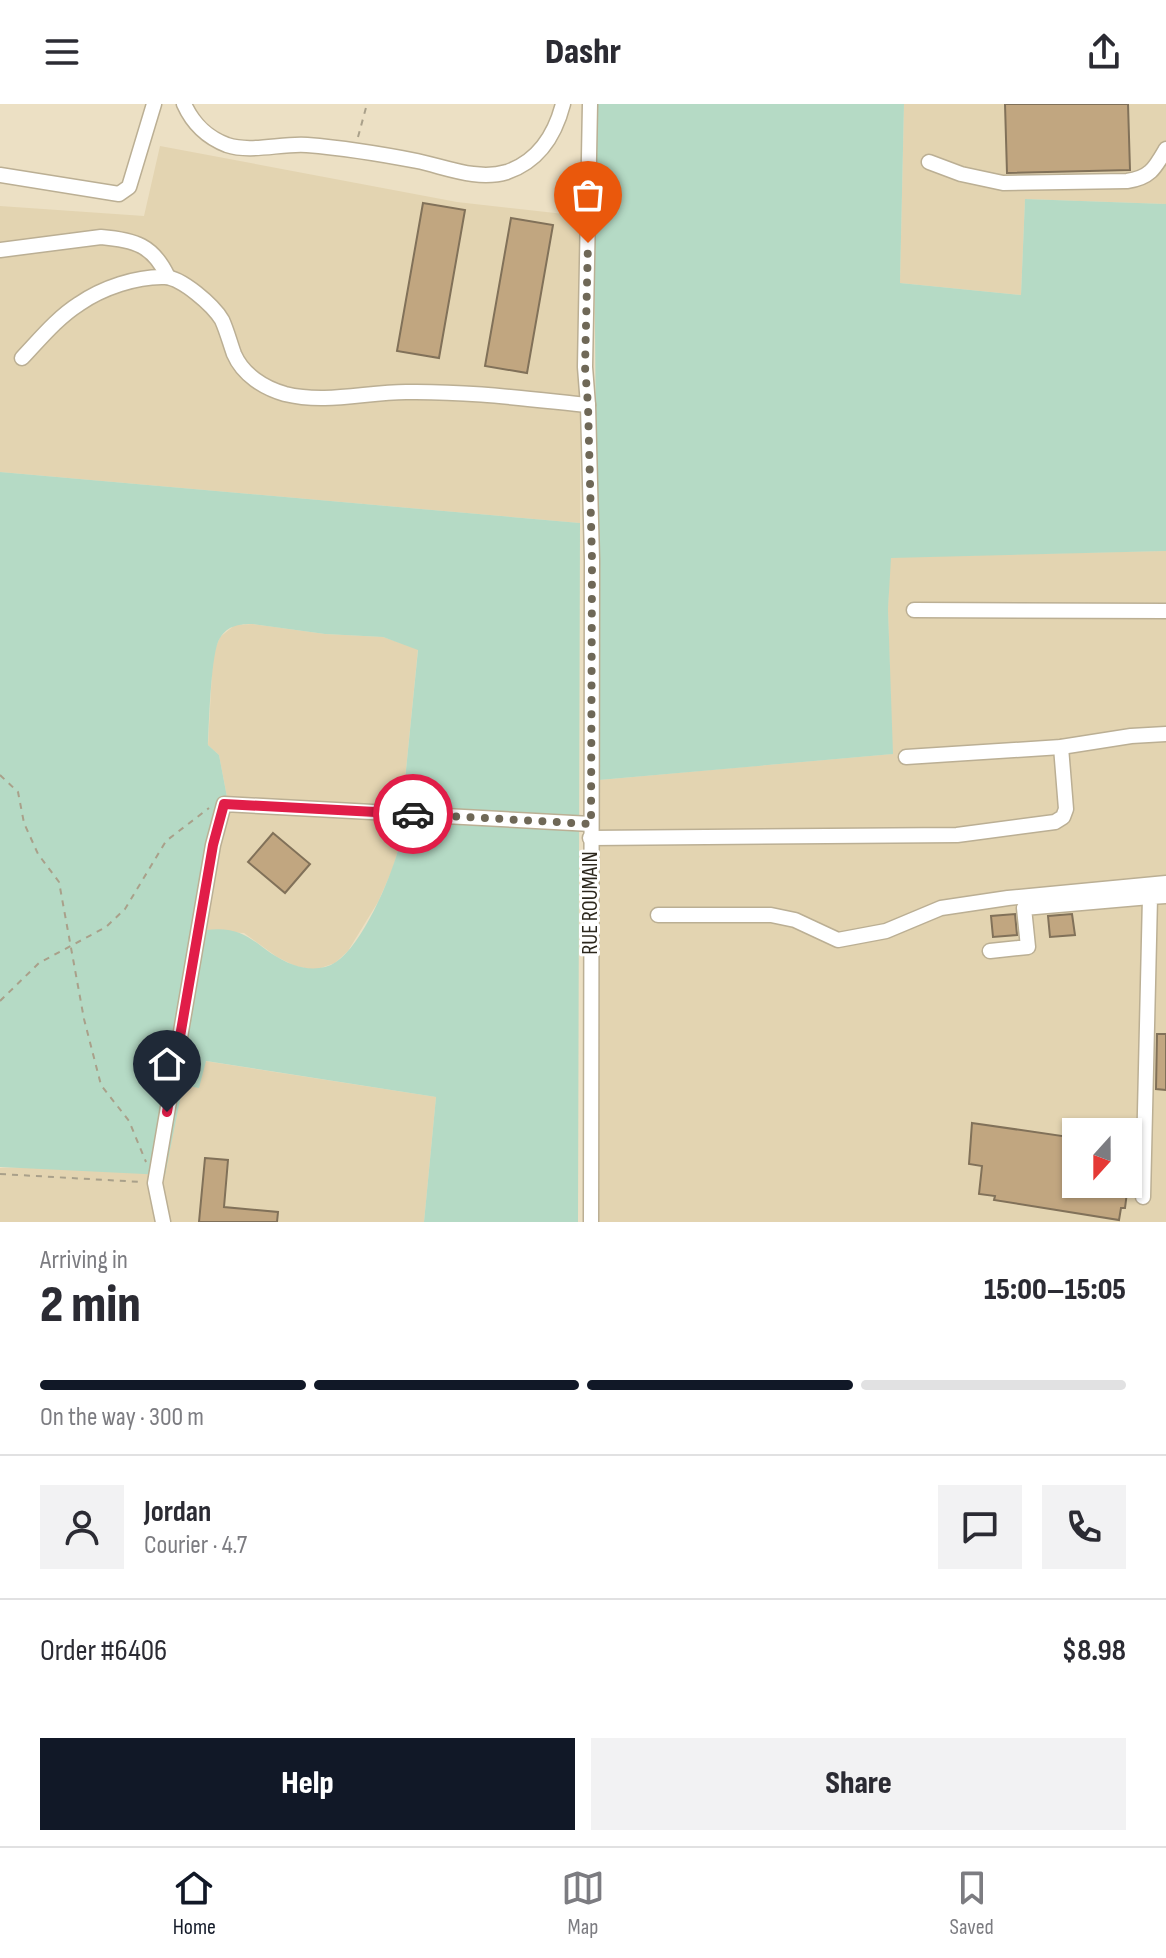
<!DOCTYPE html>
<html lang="en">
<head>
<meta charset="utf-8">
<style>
	body { margin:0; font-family:"Sofia Sans Condensed",sans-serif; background:#f2f2f3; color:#2b2b33; height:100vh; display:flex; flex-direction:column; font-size:30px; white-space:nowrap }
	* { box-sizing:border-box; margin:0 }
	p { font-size:26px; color:#7c7c81 }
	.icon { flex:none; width:44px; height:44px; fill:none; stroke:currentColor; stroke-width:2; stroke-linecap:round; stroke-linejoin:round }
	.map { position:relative; height:1118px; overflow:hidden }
	.side { display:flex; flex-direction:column; background:#fff; flex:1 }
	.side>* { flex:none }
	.needle { width:52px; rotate:201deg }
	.controls { position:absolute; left:1062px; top:1014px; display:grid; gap:16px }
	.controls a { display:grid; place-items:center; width:80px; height:80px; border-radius:0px; background:#fff; box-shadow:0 2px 6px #0004; font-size:40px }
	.pin { position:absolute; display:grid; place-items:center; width:68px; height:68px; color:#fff; margin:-82px -34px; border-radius:50% 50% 50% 0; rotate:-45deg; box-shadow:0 0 8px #0007 }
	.pin .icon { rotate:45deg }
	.courier { position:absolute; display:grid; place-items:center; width:80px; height:80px; margin:-40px; border:6px solid #e11d48; border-radius:50%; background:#fff; color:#222; box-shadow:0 2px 10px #0007 }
	.head em { font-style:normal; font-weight:800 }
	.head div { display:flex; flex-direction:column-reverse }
	.head { display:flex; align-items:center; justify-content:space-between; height:136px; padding:0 40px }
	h1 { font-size:52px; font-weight:800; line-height:60px }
	.bar { display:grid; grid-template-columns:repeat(4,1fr); gap:12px 8px; align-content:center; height:96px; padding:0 40px }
	.bar i { height:10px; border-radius:6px; background:#e1e1e2 }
	.bar .active { background:#111827 }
	.bar p { grid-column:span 4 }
	.line { display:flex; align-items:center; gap:20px; padding:0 40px; border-top:2px solid #e1e1e2 }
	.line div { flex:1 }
	.round { display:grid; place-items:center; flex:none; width:84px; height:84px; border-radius:0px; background:#f2f2f3 }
	.button { display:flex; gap:16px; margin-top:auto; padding:16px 40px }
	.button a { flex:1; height:92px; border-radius:0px; background:#111827; color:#fff; font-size:32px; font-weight:800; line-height:92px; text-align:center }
	.button a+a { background:#f2f2f3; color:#2b2b33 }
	header { display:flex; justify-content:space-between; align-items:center; height:104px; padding:0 40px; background:#fff; font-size:36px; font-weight:800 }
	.menu { display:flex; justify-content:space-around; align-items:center; height:112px; border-top:2px solid #e1e1e2; background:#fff; font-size:22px; color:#7c7c81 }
	.menu a { display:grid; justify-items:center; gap:4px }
	.menu .active { color:#111827 }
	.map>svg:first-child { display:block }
	.built { fill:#e3d4b1; fill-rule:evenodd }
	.green { fill:#b5dac5; fill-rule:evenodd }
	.building { fill:#c1a680; stroke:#817159; stroke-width:2 }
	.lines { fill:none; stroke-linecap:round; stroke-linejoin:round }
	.minor-casing { stroke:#bbaf94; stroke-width:17 }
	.path { stroke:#a9a08a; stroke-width:2; stroke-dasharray:6 6; stroke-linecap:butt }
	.minor { stroke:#fff; stroke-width:14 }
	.done { stroke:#6f6857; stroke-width:8; stroke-dasharray:0 14.4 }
	.route { stroke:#e11d48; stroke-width:10 }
	.labels { text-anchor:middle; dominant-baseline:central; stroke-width:6; stroke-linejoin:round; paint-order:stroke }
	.street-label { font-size:22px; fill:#2c271d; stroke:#fff }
</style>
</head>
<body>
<header><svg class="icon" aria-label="menu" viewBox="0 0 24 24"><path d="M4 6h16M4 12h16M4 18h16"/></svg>Dashr<svg class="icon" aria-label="share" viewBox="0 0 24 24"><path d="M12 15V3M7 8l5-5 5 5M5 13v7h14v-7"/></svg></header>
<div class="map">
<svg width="1166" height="1118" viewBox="0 0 1166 1118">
	<rect width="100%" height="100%" fill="#ece0c4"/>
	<g class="built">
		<polygon points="904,0 1166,0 1166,100 1025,95 1021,191 900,179"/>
		<polygon points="160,42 457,98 582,112 580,419 0,368 0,102 144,112"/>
		<path d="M1166,447V1118H593L599,676L892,650L888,505L890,453ZM1076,1028H1128V1080H1076Z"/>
		<polygon points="253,520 325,530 383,533 418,545 398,746 393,764 378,798 348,847 335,859 315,866 295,862 277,853 244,829 206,827 227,693 219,651 208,641 213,550 220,533 235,521"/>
		<polygon points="205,957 436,993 424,1118 0,1118 0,1064 26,1063 184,980"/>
	</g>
	<g class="green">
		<polygon points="593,0 904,0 900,179 1021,191 1025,95 1166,100 1166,447 891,454 888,505 893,650 599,676"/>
		<path d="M0,368L580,419L578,1118H424L436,993L206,957L199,984L183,981L165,1071L0,1063ZM253,520L325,530L383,533L418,546L398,746C390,776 362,841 336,858C324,866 308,866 294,861C257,848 252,820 206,826L227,693L219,651L208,641C209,621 211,546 220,534C228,521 240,520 253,520Z"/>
	</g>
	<g class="building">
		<polygon points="1005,0 1128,0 1130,66 1007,69"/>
		<polygon points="423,99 465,106 439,254 397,247"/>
		<polygon points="511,114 553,121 527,269 485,262"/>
		<polygon points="273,729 310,760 285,789 248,758"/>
		<polygon points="1015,810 1017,831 993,833 991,812"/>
		<polygon points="1072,810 1075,831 1050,833 1048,812"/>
		<polygon points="1157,930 1166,930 1166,986 1156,985"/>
		<polygon points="972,1019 1076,1034 1076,1080 1128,1080 1125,1104 1121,1104 1119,1116 994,1096 995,1092 979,1090 982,1062 969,1060"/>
		<polygon points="205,1054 228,1056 224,1103 278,1108 277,1118 199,1118"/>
	</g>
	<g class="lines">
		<g class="minor-casing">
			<g id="minor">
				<path d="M184,0C193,20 206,33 227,41C251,49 282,39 307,41C344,44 381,50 417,57C446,63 477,77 507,68C539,57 555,31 563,0"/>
				<polyline points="590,0 585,263 588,301 592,456 591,1118"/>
				<path d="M929,58L961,70L1003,79L1127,77C1150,74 1155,64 1166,45"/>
				<polyline points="0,71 119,90 129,83 154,0"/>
				<path d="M0,146L101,133C135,136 153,141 168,173"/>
				<path d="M22,254C40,235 57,214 79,200C102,184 137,172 165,173C182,174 213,201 222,216C227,227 230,239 234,250C243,271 264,284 285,290C326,300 366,288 406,288C467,287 528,295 588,301"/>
				<polyline points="914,506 1166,507"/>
				<polyline points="906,653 1061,643 1131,632 1166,630"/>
				<polyline points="590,734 957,731 1055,718 1063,713 1066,705 1061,643"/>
				<polyline points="658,811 771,811 795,816 838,836 886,827 941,804 1008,794 1166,779"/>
				<polyline points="990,847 1028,843 1024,804 1150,793"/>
				<polyline points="1143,1093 1150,793 1166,792"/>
				<polyline points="163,1118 155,1079 213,741 224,700 591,720"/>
			</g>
		</g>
		<g class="path">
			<polyline points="358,33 367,0"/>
			<polyline points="0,671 18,688 24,719 38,750 59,778 84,915 101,981 129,1017 146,1058"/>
			<polyline points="0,897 39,859 106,823 125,805 166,737 209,704"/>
			<polyline points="0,1070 142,1078"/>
		</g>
		<use href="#minor" class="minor"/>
	</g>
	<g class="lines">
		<polyline class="done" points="413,710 591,720 592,456 588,301 585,263 588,139"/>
		<polyline class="route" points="167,1008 213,741 224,700 413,710"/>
	</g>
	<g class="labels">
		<g class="street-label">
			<text transform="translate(590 799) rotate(-90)">RUE ROUMAIN</text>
		</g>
	</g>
</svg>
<div class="controls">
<a><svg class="needle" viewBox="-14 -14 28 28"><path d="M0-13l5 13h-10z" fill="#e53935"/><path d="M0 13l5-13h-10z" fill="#7c7c81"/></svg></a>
</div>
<div class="pin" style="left:588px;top:139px;background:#ea580c"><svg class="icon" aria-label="bag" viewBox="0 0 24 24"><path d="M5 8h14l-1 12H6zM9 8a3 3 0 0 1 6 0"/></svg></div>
<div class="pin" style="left:167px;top:1008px;background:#1f2937"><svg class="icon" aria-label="home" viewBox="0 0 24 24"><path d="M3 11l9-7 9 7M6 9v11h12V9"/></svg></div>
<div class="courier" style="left:413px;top:710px"><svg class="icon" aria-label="car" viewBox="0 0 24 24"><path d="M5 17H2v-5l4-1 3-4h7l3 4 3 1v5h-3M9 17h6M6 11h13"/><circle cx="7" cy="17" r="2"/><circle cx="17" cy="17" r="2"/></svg></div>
</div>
<section class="side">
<div class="head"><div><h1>2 min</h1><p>Arriving in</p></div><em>15:00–15:05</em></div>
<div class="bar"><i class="active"></i><i class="active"></i><i class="active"></i><i></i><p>On the way · 300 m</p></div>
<div class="line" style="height:144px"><a class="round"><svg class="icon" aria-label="person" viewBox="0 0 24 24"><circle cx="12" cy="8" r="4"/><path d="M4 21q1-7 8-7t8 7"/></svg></a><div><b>Jordan</b><p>Courier · 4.7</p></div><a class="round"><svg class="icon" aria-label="chat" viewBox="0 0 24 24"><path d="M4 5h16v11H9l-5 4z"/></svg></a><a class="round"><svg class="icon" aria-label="phone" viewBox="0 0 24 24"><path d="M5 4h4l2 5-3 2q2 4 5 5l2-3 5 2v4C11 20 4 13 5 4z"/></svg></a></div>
<div class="line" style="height:104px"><div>Order #6406</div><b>$8.98</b></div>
<div class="button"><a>Help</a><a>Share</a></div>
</section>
<nav class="menu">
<a class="active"><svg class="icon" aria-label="home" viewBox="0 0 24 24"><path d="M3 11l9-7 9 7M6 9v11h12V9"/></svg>Home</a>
<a><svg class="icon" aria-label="map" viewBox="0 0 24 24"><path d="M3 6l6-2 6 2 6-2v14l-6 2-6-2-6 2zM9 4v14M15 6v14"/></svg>Map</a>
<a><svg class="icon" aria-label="saved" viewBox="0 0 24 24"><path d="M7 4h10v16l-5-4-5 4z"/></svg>Saved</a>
</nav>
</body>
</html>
